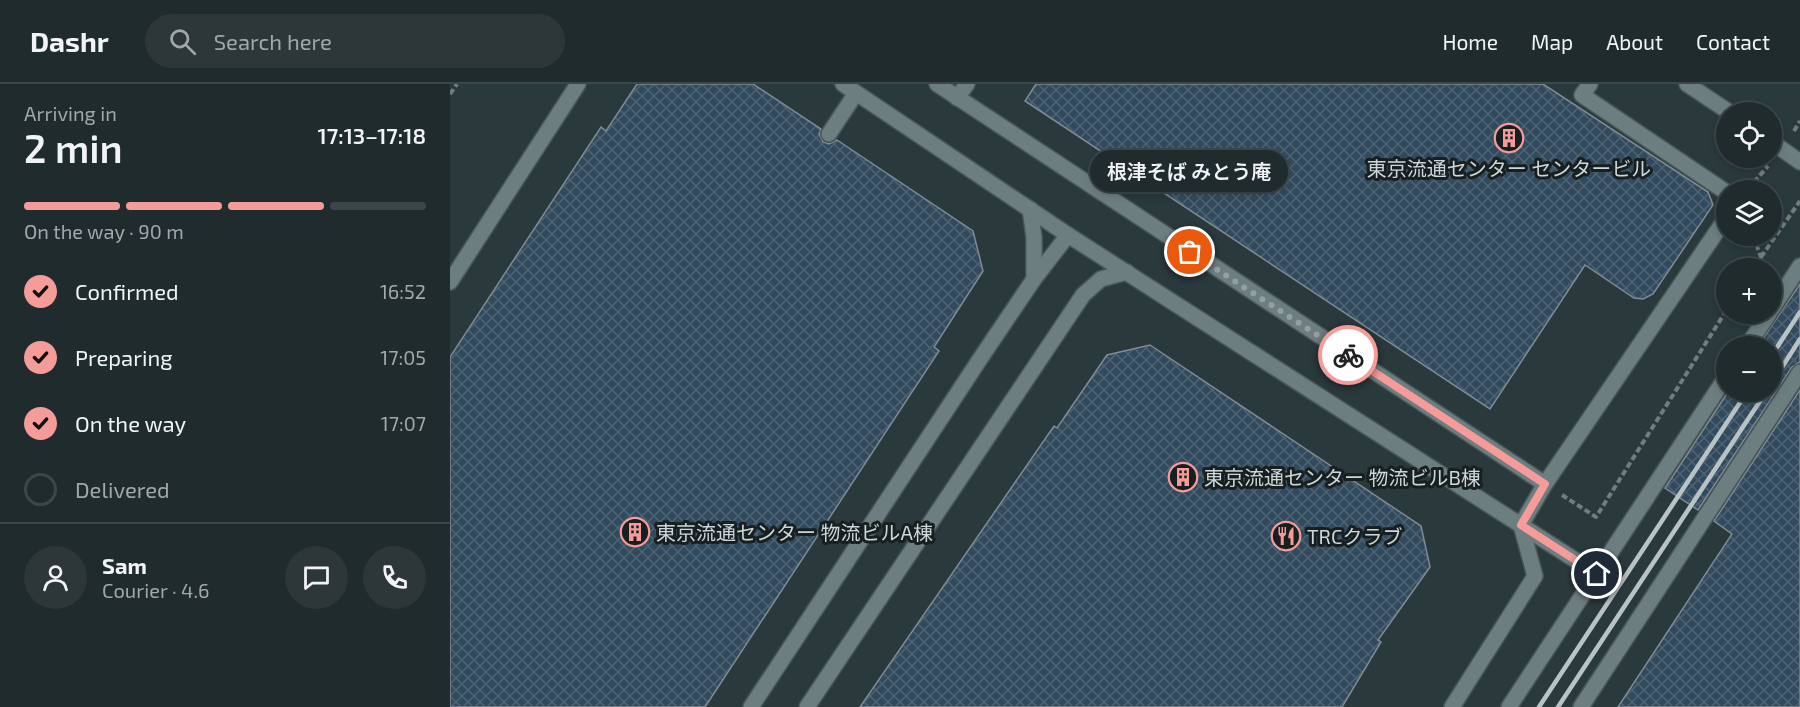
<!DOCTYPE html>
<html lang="en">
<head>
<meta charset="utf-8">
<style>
	body { margin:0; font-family:"Exo 2","Noto Sans JP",sans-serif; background:#2d3739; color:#f1f3f6; height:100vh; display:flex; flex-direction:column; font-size:22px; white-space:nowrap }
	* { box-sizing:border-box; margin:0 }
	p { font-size:20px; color:#a2a7aa }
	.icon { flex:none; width:33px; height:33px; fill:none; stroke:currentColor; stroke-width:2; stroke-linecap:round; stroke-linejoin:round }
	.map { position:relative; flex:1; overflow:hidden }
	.side { display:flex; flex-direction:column; background:#202b2d; width:450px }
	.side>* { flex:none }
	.buttons { position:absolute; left:1266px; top:18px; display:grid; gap:12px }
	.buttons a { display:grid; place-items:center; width:66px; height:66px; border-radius:50%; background:#202b2d; box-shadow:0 3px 9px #0003,0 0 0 2px #3d4749; font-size:30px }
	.pin { position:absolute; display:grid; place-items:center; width:51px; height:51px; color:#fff; margin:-26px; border:3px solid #fff; border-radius:50%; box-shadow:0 2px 6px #0007 }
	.courier { position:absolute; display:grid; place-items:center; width:60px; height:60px; margin:-30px; border:4px solid #f59b99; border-radius:50%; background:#fff; color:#222; box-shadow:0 2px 8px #0007 }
	.bubble { position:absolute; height:42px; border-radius:21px; background:#202b2d; box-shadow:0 3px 9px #0003,0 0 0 2px #3d4749; font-size:20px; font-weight:600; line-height:42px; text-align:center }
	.summary em { font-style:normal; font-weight:600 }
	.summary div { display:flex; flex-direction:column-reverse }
	.summary { display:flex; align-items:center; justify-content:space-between; height:102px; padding:0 24px }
	h1 { font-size:39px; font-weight:600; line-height:45px }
	.bar { display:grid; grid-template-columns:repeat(4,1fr); gap:9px 6px; align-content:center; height:72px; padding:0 24px }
	.bar i { height:8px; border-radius:4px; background:#3d4749 }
	.bar .active { background:#f59b99 }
	.bar p { grid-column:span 4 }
	.line { display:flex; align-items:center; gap:15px; padding:0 24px; border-top:2px solid #3d4749 }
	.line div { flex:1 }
	.round { display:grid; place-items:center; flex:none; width:63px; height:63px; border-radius:32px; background:#2d3739 }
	ol { padding:0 24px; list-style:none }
	li { display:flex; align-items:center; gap:18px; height:66px }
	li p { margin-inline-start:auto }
	li .icon { padding:6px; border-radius:50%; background:#f59b99; color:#111; stroke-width:4 }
	li:last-child { color:#a2a7aa }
	li i { width:33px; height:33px; border:3px solid #3d4749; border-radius:50% }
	header { display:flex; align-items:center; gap:36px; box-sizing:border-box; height:84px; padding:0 30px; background:#202b2d; border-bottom:2px solid #3d4749 }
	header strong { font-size:28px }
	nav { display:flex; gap:33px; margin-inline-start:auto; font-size:21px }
	.search { width:420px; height:54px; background:#2d3739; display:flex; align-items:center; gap:15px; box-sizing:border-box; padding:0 21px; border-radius:33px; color:#a2a7aa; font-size:22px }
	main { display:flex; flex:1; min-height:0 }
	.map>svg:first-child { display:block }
	.building { fill:url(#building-cross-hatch); stroke:#808b95; stroke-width:1.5 }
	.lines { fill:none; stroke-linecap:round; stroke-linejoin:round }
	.minor-casing { stroke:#4a5759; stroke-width:18 }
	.path { stroke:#707c7f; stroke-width:4; stroke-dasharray:6 3; stroke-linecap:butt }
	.minor { stroke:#6d7e81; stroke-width:15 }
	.rail { stroke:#b9c3c5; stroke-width:4.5 }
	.done { stroke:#949fa1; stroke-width:6; stroke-dasharray:0 10.8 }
	.route { stroke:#f59b99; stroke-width:8 }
	.labels { text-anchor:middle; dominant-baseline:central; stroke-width:6; stroke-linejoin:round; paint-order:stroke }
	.poi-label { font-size:20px; fill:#cdd6d8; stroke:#181f20; text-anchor:start }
</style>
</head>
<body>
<header>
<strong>Dashr</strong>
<div class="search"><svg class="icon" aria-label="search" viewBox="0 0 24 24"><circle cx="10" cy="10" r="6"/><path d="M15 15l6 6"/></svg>Search here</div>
<nav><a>Home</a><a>Map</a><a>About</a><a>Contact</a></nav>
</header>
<main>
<section class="side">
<div class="summary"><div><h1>2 min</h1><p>Arriving in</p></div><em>17:13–17:18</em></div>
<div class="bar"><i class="active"></i><i class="active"></i><i class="active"></i><i></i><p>On the way · 90 m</p></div>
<ol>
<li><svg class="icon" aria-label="check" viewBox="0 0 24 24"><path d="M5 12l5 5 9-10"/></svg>Confirmed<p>16:52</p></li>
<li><svg class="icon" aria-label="check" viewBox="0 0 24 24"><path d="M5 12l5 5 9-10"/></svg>Preparing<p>17:05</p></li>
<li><svg class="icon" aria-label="check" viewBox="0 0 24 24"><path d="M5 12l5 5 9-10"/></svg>On the way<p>17:07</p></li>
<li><i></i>Delivered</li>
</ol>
<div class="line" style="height:108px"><a class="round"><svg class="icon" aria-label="person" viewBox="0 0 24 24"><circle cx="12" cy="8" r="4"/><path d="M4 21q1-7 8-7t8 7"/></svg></a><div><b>Sam</b><p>Courier · 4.6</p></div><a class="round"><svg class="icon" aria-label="chat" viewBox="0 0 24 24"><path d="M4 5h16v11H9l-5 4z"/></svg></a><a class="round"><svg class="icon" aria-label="phone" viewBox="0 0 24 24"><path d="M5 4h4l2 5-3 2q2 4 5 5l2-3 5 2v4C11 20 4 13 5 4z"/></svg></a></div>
</section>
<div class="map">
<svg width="1350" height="623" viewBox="0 0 1350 623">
	<defs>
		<pattern id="building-cross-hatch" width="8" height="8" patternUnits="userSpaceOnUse" patternTransform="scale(1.5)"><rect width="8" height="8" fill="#324a5e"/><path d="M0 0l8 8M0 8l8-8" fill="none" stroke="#4e6374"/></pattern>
	</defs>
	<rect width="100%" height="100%" fill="#2a393c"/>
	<g class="building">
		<polygon points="187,0 303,0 371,45 369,50 373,58 379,60 387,56 523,147 533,187 484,263 489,267 255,623 0,623 0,273 151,43 156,47"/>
		<polygon points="586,0 1093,0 1258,108 1263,121 1203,210 1193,215 1184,214 1135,181 1040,325 575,17"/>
		<polygon points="1350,200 1350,278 1342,283 1248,426 1215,404 1278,308 1322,308 1322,262 1308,262"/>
		<polygon points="700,261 971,442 980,483 928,556 931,558 892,623 410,623 604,342 607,344 657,271"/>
		<polygon points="1350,306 1350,623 1168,623 1282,450 1264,437"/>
	</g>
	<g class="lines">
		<g class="minor-casing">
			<g id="minor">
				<polyline points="393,0 618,151 1147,490"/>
				<polyline points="487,0 1095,400"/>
				<polyline points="1140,0 1132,11 1276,108"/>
				<polyline points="1237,0 1279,28"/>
				<polyline points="507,14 517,0"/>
				<polyline points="379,50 406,9"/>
				<polyline points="1322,58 1350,78"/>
				<polyline points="580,125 584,153 584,195"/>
				<polyline points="0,198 128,0"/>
				<polyline points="1322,225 1350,182"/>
				<polyline points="1297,262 1319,230"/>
				<polyline points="301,623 530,275 584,195 618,151"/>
				<polyline points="357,623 633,211 651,195 677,188"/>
				<polyline points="1002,623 1085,492 1071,441 1095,400 1276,134"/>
				<polyline points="1059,623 1276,293"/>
				<polyline points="1131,623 1350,288"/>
			</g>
		</g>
		<g class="path">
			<polyline points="0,10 7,0"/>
			<polyline points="1344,47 1350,37"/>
			<polyline points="1298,105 1318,82"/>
			<polyline points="1303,152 1311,173 1303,184"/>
			<polyline points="1311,173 1350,117"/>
			<polyline points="1112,411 1146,433 1276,227"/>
		</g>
		<use href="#minor" class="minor"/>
		<g class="rail">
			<polyline points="1322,271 1350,228"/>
			<polyline points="1322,299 1350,255"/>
			<polyline points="1089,623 1297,308"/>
			<polyline points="1108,623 1316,308"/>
		</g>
	</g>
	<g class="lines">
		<polyline class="done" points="740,168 898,271"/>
		<polyline class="route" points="898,271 1095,400 1071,441 1147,490"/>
	</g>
	<defs>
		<g id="building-ring" transform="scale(1.5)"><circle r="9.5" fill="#181f20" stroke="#f59b99" stroke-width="1.5"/><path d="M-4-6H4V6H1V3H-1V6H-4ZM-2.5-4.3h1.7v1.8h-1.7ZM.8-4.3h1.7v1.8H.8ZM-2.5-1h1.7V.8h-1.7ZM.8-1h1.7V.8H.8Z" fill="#f59b99"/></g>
		<g id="restaurant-ring" transform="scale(1.5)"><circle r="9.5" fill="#181f20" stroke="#f59b99" stroke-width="1.5"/><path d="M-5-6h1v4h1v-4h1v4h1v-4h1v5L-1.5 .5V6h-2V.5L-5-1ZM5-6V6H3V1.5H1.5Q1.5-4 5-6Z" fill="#f59b99"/></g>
	</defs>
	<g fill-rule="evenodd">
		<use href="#building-ring" x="1059" y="54"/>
		<use href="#building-ring" x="733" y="393"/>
		<use href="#building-ring" x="185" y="448"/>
		<use href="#restaurant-ring" x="836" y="452"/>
	</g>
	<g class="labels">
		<g class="poi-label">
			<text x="1059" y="84" text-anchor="middle">東京流通センター センタービル</text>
			<text x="754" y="393">東京流通センター 物流ビルB棟</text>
			<text x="206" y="448">東京流通センター 物流ビルA棟</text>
			<text x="857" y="452">TRCクラブ</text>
		</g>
	</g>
</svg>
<div class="buttons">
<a><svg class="icon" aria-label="locate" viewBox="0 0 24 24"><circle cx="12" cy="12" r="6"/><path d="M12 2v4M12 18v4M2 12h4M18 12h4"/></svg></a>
<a><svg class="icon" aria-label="layers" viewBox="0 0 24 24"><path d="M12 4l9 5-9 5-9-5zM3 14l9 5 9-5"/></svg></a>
<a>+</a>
<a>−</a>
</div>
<div class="pin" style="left:740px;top:168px;background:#ea580c"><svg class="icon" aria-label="bag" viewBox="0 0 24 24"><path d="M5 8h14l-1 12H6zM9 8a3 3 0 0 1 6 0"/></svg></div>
<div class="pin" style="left:1147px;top:490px;background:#1f2937"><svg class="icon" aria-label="home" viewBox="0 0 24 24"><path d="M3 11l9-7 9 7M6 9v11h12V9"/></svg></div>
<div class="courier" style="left:898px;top:271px"><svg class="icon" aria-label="bike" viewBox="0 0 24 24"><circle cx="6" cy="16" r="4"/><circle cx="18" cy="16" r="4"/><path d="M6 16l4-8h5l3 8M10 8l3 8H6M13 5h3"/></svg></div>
<div class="bubble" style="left:640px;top:66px;width:198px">根津そば みとう庵</div>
</div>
</main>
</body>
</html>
